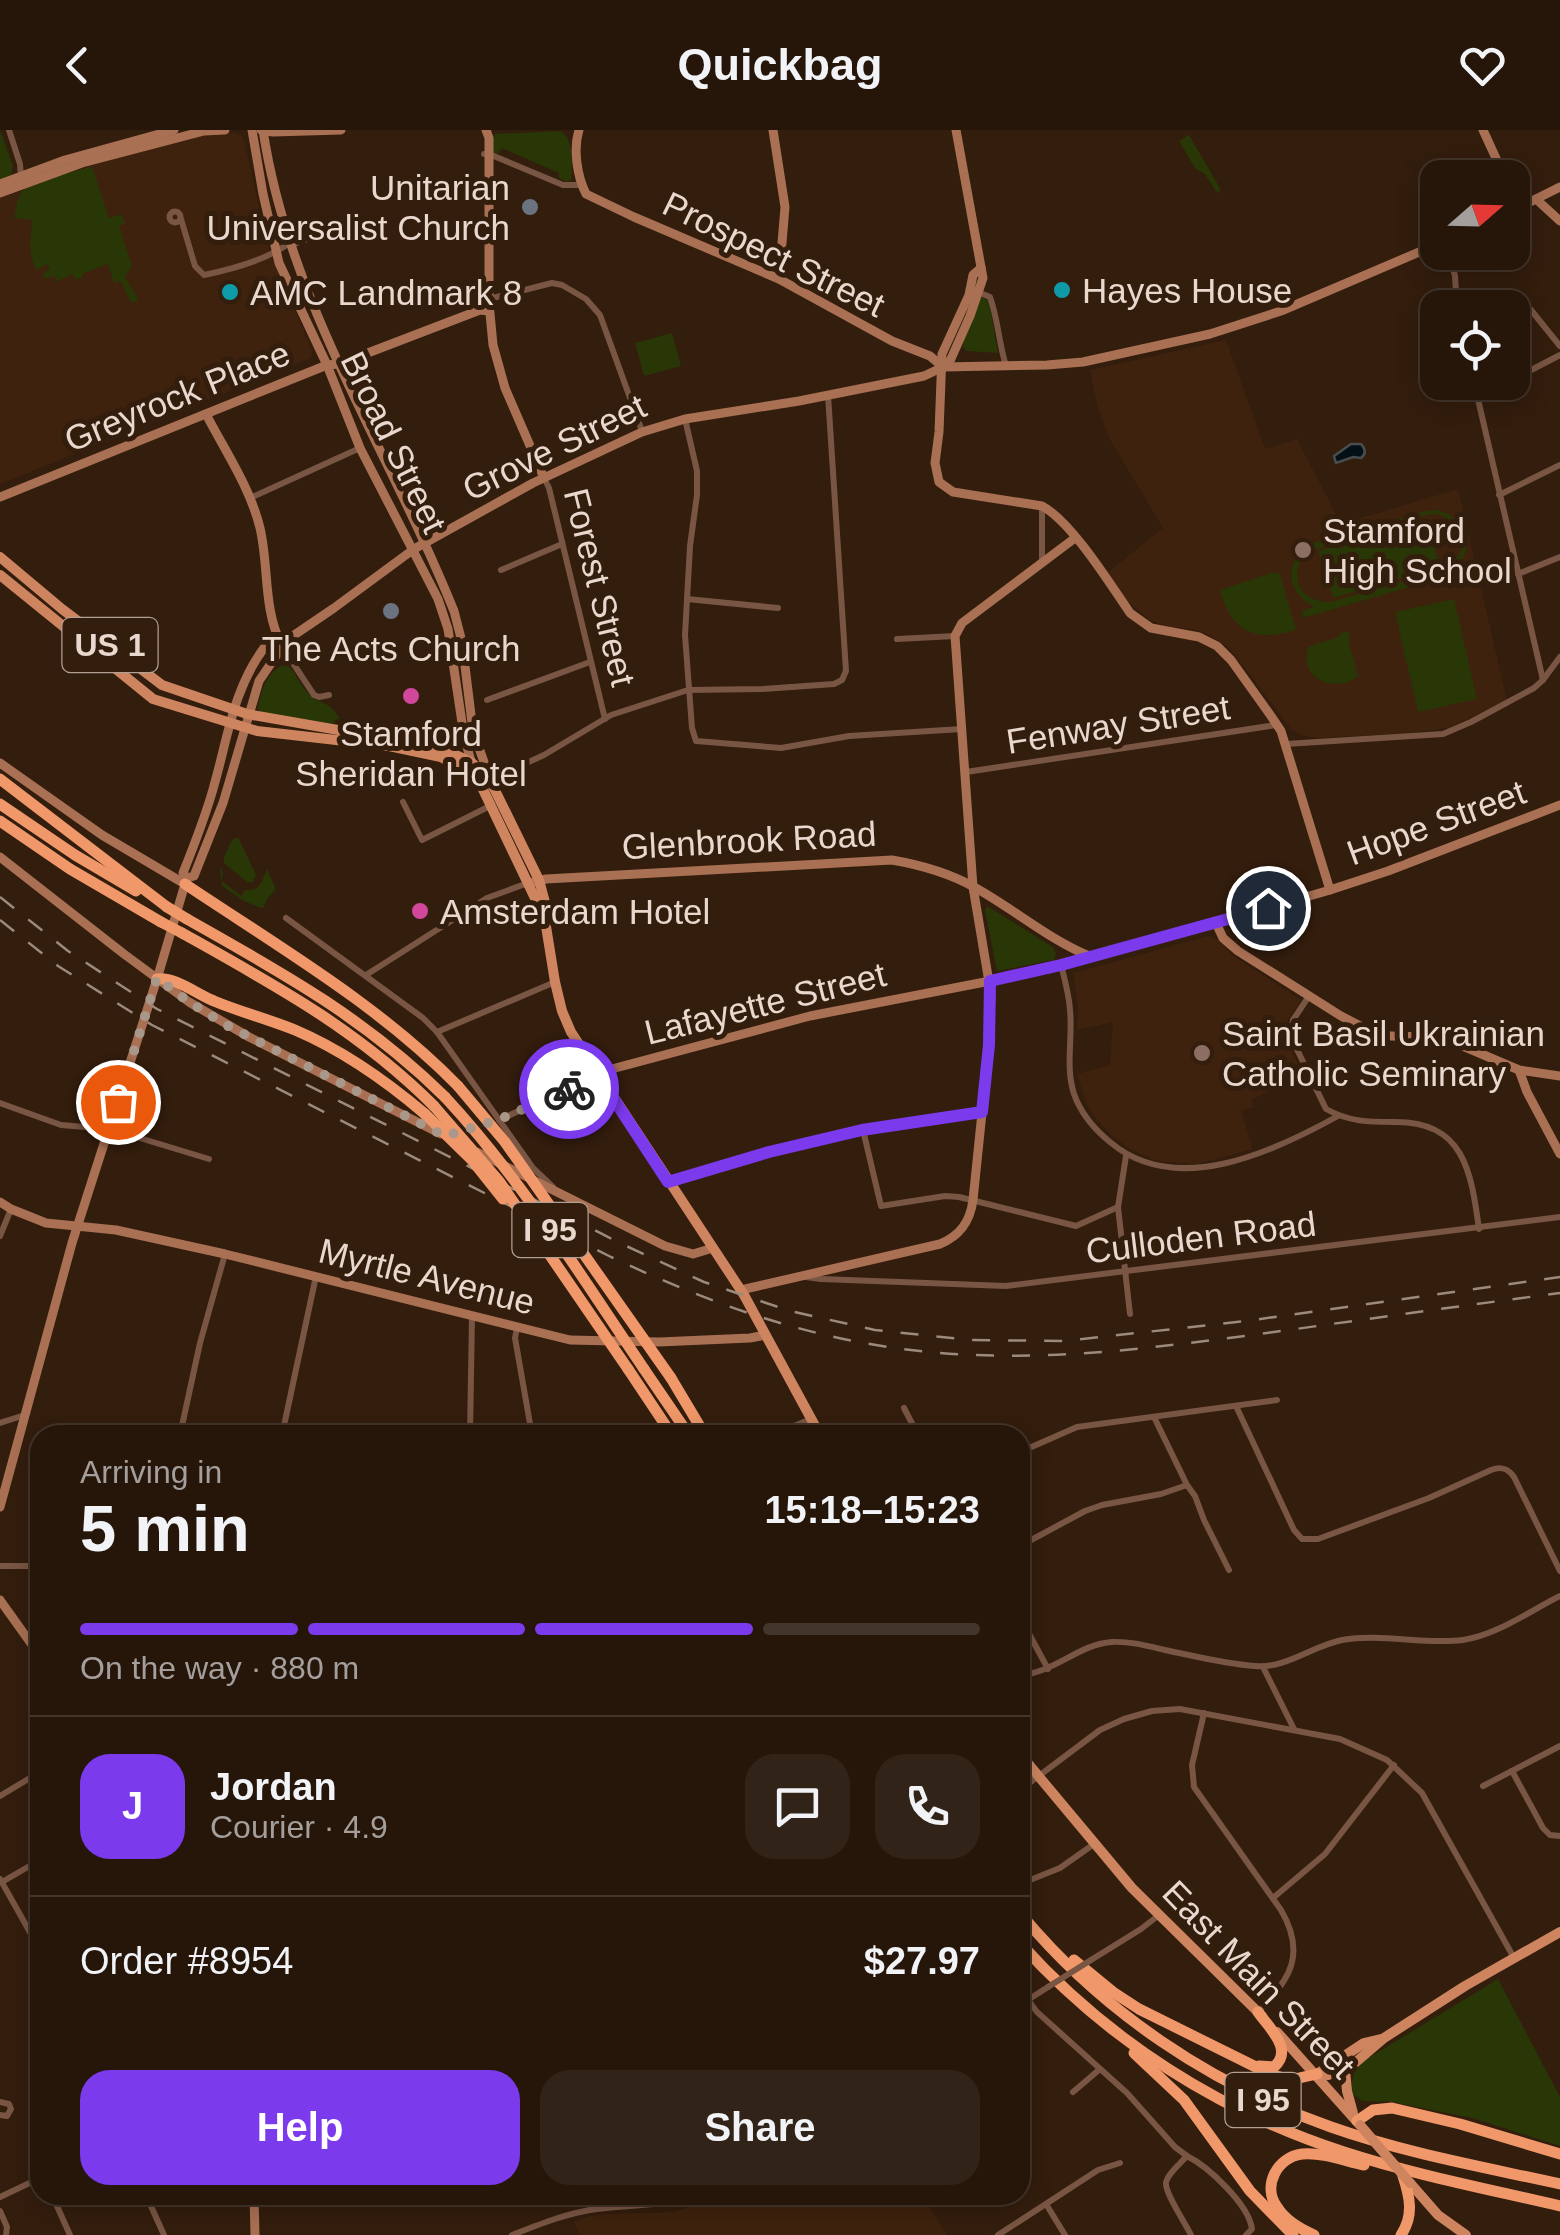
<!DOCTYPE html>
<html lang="en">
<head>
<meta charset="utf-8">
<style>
	body { margin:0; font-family:Helvetica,sans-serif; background:#322318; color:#f1f3f6; height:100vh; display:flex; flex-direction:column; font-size:38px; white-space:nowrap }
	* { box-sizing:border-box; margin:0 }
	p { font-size:32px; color:#a49f9c }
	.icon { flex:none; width:55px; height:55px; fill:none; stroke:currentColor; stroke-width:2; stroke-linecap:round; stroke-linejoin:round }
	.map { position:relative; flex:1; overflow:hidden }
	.drawer { position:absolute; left:30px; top:1295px; width:1000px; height:780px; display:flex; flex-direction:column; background:#26160a; border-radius:30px; box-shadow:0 5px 25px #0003,0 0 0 2px #42352b }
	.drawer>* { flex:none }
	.needle { width:65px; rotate:70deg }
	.buttons { position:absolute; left:1420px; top:30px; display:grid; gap:20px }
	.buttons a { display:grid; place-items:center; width:110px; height:110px; border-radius:20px; background:#26160a; box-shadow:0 5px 25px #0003,0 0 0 2px #42352b; font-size:50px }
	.pin { position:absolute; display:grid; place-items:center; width:85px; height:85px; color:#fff; margin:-42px; border:5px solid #fff; border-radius:50%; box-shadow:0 2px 10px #0007 }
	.courier { position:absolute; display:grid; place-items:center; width:100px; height:100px; margin:-50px; border:8px solid #7c3aed; border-radius:50%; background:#fff; color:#222; box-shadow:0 2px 12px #0007 }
	.head em { font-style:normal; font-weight:700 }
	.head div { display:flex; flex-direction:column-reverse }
	.head { display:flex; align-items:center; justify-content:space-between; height:170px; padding:0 50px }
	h1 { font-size:65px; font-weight:700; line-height:75px }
	.bar { display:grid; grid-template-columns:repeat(4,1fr); gap:15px 10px; align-content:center; height:120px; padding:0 50px }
	.bar i { height:12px; border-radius:8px; background:#42352b }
	.bar .active { background:#7c3aed }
	.bar p { grid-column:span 4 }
	.line { display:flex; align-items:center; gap:25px; padding:0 50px; border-top:2px solid #42352b }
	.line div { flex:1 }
	.round { display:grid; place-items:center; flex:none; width:105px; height:105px; border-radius:30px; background:#322318 }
	.cta { display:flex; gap:20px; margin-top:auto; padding:20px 50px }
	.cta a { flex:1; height:115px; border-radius:30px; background:#7c3aed; color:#fff; font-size:40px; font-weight:700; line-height:115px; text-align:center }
	.cta a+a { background:#322318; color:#f1f3f6 }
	header { display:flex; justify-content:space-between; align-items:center; height:130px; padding:0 50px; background:#26160a; font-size:45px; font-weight:700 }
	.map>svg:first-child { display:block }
	.built { fill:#3e220d }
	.green { fill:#293606; fill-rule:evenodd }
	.water { fill:#031116; stroke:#484d4d; stroke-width:2.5 }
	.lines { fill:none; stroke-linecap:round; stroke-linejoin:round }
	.street { stroke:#795543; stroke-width:6 }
	.secondary { stroke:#a97053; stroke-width:9 }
	.primary { stroke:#ce855f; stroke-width:10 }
	.highway { stroke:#f09869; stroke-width:11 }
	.rail { stroke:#9c8a7d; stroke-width:2.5; stroke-dasharray:18 18; stroke-linecap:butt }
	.street-bridge { stroke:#795543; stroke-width:6 }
	.primary-bridge { stroke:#ce855f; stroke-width:10 }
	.highway-bridge { stroke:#f09869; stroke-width:11 }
	.done { stroke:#a9978a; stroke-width:10; stroke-dasharray:0 18 }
	.route { stroke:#7c3aed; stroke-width:12 }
	.worship-dot { fill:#6b7280; stroke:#331d0d; stroke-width:4 }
	.culture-dot { fill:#0f9aa8; stroke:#331d0d; stroke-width:4 }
	.education-dot { fill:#8d6e63; stroke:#331d0d; stroke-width:4 }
	.hotel-dot { fill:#d1479c; stroke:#331d0d; stroke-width:4 }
	.labels { text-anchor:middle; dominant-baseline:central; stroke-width:10; stroke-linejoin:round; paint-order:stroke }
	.shield { fill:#331d0d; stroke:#b2a094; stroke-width:2.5 }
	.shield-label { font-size:32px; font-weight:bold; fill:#e8d8ce }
	.poi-label { font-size:35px; fill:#e8d8ce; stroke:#331d0d; text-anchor:start }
	.street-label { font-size:35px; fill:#e8d8ce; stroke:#331d0d }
</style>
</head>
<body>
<header><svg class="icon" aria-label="back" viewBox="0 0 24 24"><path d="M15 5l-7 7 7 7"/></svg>Quickbag<svg class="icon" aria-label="heart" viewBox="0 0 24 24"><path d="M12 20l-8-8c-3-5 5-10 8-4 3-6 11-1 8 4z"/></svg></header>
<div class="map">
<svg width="1560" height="2105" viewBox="0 0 1560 2105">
	<rect width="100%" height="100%" fill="#331d0d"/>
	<g class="built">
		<polygon points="222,2 236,3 243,7 269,119 312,220 311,228 0,354 0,68 24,60 43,50 51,50 91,35 200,6"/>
		<polygon points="1226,210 1265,319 1297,309 1341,394 1458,359 1507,570 1448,598 1405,603 1319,608 1304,606 1292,600 1230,519 1211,506 1192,499 1169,497 1150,490 1128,472 1107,443 1163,398 1109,308 1098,278 1090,240"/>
		<polygon points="1208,806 1219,810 1232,825 1301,870 1288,890 1285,901 1287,911 1298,934 1269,948 1274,959 1251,970 1253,977 1241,981 1253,1019 1197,1034 1157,1031 1131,1020 1110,1004 1097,990 1086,973 1077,944 1110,935 1113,892 1077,900 1078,877 1073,843"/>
		<polygon points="727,2065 922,2065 947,2105 580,2105 573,2092 589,2086 609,2084 674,2082"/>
	</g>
	<g class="green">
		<polygon points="0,0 13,36 11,45 0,52"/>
		<path d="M561,1C575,11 571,33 572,49L566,52L559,48V43L502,18L499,23H494L492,19V8L495,4Z"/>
		<polygon points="1189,5 1221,60 1217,63 1205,44 1195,38 1179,11"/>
		<path d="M90,37L93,39L109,88L122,84L125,94L119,96L132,136L125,147L139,170L131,173L121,151L114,153L108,134L82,144L83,147L76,150L72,144L54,153L57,146L43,149L44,143L50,138L47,134L37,140C27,126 31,108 32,90L14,88C16,80 17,69 21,63C28,51 74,42 90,37Z"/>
		<polygon points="981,167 989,171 998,223 967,221 963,217 963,211"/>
		<polygon points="672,203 681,236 644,246 635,213"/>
		<path d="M1438,380C1468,389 1478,418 1453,440L1454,444L1303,488L1302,481L1314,477C1285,460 1283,432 1312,413L1426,381ZM1437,384C1468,394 1471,425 1442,440L1330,472C1299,472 1287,445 1307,422L1426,385Z"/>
		<polygon points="1426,389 1440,437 1333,468 1318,421"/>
		<path d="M1274,442L1280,444L1296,500C1256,513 1231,502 1220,460Z"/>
		<polygon points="1454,469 1477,569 1418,582 1395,482"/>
		<path d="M1343,502H1348L1350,505L1349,513L1358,546C1334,565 1296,547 1309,516L1336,508Z"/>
		<path d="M287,534C296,543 299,553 307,562C320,577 327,567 340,589L335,590L334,594L262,584L258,579C260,562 268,538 287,534Z"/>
		<polygon points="238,707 256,745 253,752 247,752 224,733 224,727 232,710"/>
		<path d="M220,738L223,742L222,751L242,766L244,760C262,762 262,749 267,739L276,759L267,769L264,777L261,778L244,771L222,756Z"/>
		<polygon points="987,776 1053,817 1056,824 1054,830 997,841 985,780"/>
		<polygon points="1498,1849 1560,1967 1560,2016 1472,1988 1392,1972 1362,1971 1354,1965 1351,1957 1354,1942 1365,1930"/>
	</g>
	<path class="water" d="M1351,314H1361C1366,319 1366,324 1361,328L1353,327L1336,333L1334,326Z"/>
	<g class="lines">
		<g class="street">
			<polyline points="9,0 20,34 21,47"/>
			<polyline points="484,24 489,24 563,55 581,55"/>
			<circle cx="175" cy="87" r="5.5"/>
			<path d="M181,89L195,136L204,145C233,139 271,129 293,110L307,108"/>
			<polyline points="292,115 328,101 331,92"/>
			<polyline points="1449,122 1455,146 1457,178"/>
			<path d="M978,162L990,167C998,189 999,214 1006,236"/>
			<polyline points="489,169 552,153 562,155 586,169 600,185 642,301"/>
			<polyline points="1509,178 1521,175 1531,180 1560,216"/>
			<polyline points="1512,250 1560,225"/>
			<polyline points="1474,252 1543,550"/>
			<polyline points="1477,264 1508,252"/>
			<polyline points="685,289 697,341 697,365 690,416 685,505 692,598 696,611 781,618 849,606 962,599"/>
			<polyline points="544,348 549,358 605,589"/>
			<polyline points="1499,365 1560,335"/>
			<polyline points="250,368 360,318"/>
			<polyline points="1042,433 1042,377"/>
			<polyline points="501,440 562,414"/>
			<polyline points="1518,444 1560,427"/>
			<polyline points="687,469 778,478"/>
			<polyline points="897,509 955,506"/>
			<polyline points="281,515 314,565 319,567 329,565"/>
			<polyline points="487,570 590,532"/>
			<polyline points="1286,614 1443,604 1471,592 1534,558 1543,550 1560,527"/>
			<polyline points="966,642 1276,595"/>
			<polyline points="487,651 544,625 611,585 688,560 763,559 834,554 842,550 846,541 828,265"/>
			<polyline points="403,672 422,710 490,676"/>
			<polyline points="286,788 423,888 437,902 533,1038 553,1057"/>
			<path d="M1061,835C1065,850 1069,865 1070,880C1073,908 1065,936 1074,964C1081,984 1094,999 1110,1012C1176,1068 1273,1022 1338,986"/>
			<polyline points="366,845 487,768 528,753"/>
			<path d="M1309,866L1293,890L1290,905L1326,979C1349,992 1369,992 1394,992C1464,991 1471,1041 1479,1099"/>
			<polyline points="437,902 555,852"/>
			<polyline points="0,973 61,995 110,999 209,1029"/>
			<polyline points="499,990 598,945"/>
			<polyline points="863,1000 881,1076 945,1066 959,1067 1076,1096 1118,1077"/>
			<polyline points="1126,1026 1118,1077 1130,1184"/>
			<polyline points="669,1052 769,1022 863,1000 983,982"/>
			<polyline points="0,1106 11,1079"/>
			<polyline points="806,1147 821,1149 1006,1156 1560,1087"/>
			<polyline points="517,1198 515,1208 532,1305"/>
			<path d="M1236,1276L1294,1400L1302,1409H1318L1429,1368L1491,1340C1501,1336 1508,1338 1514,1347L1560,1441"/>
			<polyline points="904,1278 918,1305"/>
			<polyline points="1154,1287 1187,1355 1195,1366 1204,1390 1229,1440"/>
			<polyline points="0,1293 25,1285"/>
			<polyline points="181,1302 197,1305"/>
			<polyline points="180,1305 200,1213 225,1124"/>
			<polyline points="282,1305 316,1146"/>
			<polyline points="470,1305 472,1185"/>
			<polyline points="772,1305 811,1289"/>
			<polyline points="1020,1322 1077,1297 1277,1270"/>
			<polyline points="1020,1416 1085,1381 1102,1375 1161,1364 1187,1355"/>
			<polyline points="0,1436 40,1436"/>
			<polyline points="1020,1487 1048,1539"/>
			<polyline points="1263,1537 1294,1599"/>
			<path d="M1020,1545C1054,1543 1079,1514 1112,1512C1130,1511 1148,1516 1165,1520C1194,1526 1225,1534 1255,1536C1285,1539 1312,1516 1342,1510C1382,1503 1423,1515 1463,1510C1497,1505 1530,1481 1560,1466"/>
			<path d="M1204,1583L1192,1635L1194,1657L1281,1780C1306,1823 1291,1849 1259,1881"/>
			<polyline points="1512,1641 1543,1698 1550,1705 1560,1706"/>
			<polyline points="1483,1656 1560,1616"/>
			<polyline points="1020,1660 1100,1600 1124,1589 1152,1581 1180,1579 1340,1609 1387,1630 1422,1663 1514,1828"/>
			<polyline points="0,1666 40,1642"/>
			<polyline points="0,1749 40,1820"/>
			<polyline points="2,1752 40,1730"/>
			<polyline points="1020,1754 1060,1738 1094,1714"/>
			<polyline points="1273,1768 1325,1724 1394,1635"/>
			<polyline points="1091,1830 1141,1799 1159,1785"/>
			<polyline points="1028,1870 1037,1882 1127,1963 1175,2017 1187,2026"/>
			<polyline points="1020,1875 1048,1857"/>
			<polyline points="1073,1962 1100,1939"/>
			<polyline points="0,1972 9,1974 11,1979 7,1986 0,1985"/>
			<polyline points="52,2065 70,2105"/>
			<polyline points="146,2065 164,2105"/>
			<polyline points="0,2067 40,2048"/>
			<polyline points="1046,2074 1065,2105"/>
			<polyline points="0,2081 7,2097 6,2105"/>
			<path d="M512,2105C540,2094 567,2083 597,2079C634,2074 671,2076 708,2065"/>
			<polyline points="998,2105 1098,2040 1120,2033"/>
			<path d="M1191,2105C1186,2094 1164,2062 1166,2052C1168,2043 1181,2033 1187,2026C1209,2037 1249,2075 1252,2099L1246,2105"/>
		</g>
		<g class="secondary">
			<polyline points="252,0 263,64 279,133 327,235 360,318 438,469 448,499 464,606 472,635"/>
			<polyline points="261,0 273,2 341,0"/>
			<path d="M263,0C289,174 390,321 454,481L462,512L473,601L490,649"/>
			<polyline points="486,0 489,8 489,173 493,215 505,258 544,348"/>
			<path d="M579,0C573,19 577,46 586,64L634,87L779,149L892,211L930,226L943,237"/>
			<polyline points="773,0 785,77 779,149"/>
			<polyline points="1483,0 1505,48"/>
			<polyline points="0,54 65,30 174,0"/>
			<polyline points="0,63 82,33 204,1 225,0"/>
			<polyline points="1512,63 1519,78"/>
			<polyline points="1536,69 1560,91"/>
			<polyline points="1512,81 1560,57"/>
			<path d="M981,138L973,145L969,165L942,224L939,302L935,333L939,352L953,362L1042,376C1071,391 1110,454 1130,483L1151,498L1199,507L1217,516L1231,530L1271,586L1281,601L1330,760"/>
			<polyline points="943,237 1047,235 1083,232 1210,204 1281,181 1438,114"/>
			<path d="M206,284C225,321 250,357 260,398C269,436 263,478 281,514"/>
			<polyline points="0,367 327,235 339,234 480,180 489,181"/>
			<polyline points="0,633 102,705 185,754"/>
			<polyline points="0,727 124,824 189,872 249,907 441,1004"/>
			<path d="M187,748L183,743C195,713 207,683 215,652C228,606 234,558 264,518L281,514L334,478L414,419L533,353L642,302L685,289L799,271L924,246L943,237L950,231L970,186L983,148L956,0"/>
			<path d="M533,752L546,749L892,730C921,735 949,743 974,757C1014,779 1048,809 1089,826"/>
			<polyline points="1216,793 1223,808 1238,821 1341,886 1370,901 1390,906 1433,907 1451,911 1519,940 1560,946"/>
			<polyline points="1519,940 1527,962 1560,1024"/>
			<polyline points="598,945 608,940 810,886 990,851 1061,835 1207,796 1330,760 1388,741 1560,675"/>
			<polyline points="477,1022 665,1116 693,1124 713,1118"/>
			<polyline points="0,1072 11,1079 46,1093 116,1100 225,1124 570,1210 659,1212 750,1208 766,1205"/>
			<path d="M741,1160L940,1114C960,1106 970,1092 973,1070L989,915L991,864L973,757L955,506L962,493L1075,408"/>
			<polyline points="0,1377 72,1113 157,849 185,754 187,748 194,746 223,673 259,551 278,523 281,514"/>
			<polyline points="0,1470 40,1526"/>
			<polyline points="254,2065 255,2105"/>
		</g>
		<g class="primary">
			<polyline points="0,427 62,479 162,555 247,584 441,618 471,632 490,650 539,750 546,776 545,790 555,852 562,881 571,902 744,1165 820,1305"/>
			<polyline points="0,445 153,569 257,601 389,616 441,627 463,639 479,651 545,789"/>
			<polyline points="1020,1624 1132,1758 1262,1886"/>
			<polyline points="1277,1902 1359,1994"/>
			<polyline points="1345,1940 1347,1961 1353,1983"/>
			<polyline points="1317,1944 1328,1945 1349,1938 1384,1908 1465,1856 1560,1802"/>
			<polyline points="1317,1944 1364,1913 1381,1909"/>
			<polyline points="1410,2053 1438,2085 1466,2105"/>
		</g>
		<g class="highway">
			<polyline points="0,649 167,777"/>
			<polyline points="0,674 75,725 136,761"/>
			<polyline points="0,691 70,739 161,792"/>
			<path d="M185,754C279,817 379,875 458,956"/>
			<path d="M187,789C283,843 366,889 445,967"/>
			<path d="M182,803C275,855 358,900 434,976"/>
			<path d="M157,849C177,847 196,864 214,871C240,882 268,889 295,900C342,920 385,950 425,984"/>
			<polyline points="628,1239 672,1305"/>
			<polyline points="644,1239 689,1305"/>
			<polyline points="671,1248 705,1305"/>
			<path d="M1020,1783C1101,1881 1211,1955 1331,1997C1405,2023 1483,2037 1560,2054"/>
			<path d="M1020,1813C1107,1910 1220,1982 1344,2022C1415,2045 1488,2059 1560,2076"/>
			<polyline points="1074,1830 1113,1862 1139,1879 1270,1944 1290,1950 1317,1944"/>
			<path d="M1258,1882C1270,1899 1294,1920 1274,1937L1259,1936"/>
			<polyline points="1134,1923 1184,1970 1250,2061 1293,2105"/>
			<polyline points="1357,1991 1373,1980 1392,1978 1460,1994 1560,2024"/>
			<path d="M1314,2105C1300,2099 1285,2090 1277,2077C1262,2056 1277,2027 1302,2024C1322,2022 1345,2031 1364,2035"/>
			<path d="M1401,2105C1414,2086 1410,2067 1403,2046"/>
		</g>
		<g class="rail">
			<polyline points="0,767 68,821 157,879 622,1114 704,1152 790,1181 875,1200 971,1210 1064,1211 1246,1191 1560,1147"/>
			<path d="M0,790L58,836L152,895L611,1127C699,1168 780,1199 876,1215C1007,1237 1130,1221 1260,1204C1360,1190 1460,1176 1560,1163"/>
		</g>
		<polyline class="street-bridge" points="1048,1857 1091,1830"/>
		<polyline class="primary-bridge" points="1360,1995 1410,2053"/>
		<g class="highway-bridge">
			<polyline points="167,777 187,789"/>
			<polyline points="161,792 182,803"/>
			<polyline points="458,956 505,1012 671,1248"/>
			<path d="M445,967C522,1050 581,1146 644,1239"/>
			<polyline points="434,976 499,1051 628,1239"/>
			<polyline points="425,984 472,1030 503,1069"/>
		</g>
	</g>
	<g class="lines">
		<polyline class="done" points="118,972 157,848 189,872 228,896 445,1006 498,990 569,959"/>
		<polyline class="route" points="569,959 598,945 668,1052 769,1022 862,1000 982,982 989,915 990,851 1061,835 1268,778"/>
	</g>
	<g class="worship-dot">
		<circle cx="530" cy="77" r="10"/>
		<circle cx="391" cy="481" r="10"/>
	</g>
	<g class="culture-dot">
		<circle cx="1062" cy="160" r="10"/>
		<circle cx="230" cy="162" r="10"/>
	</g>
	<g class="education-dot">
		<circle cx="1303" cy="420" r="10"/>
		<circle cx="1202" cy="923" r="10"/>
	</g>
	<g class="hotel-dot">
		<circle cx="411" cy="566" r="10"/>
		<circle cx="420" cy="781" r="10"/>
	</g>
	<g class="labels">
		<g class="shield">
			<rect x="62.5" y="488" width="95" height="54" rx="8"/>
			<rect x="512.5" y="1073" width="75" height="54" rx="8"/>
			<rect x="1225.5" y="1943" width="75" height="54" rx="8"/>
		</g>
		<g class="shield-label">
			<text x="110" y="515">US 1</text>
			<text x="550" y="1100">I 95</text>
			<text x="1263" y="1970">I 95</text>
		</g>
		<g class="poi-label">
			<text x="510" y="57" text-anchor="end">Unitarian<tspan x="510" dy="40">Universalist Church</tspan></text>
			<text x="1082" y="160">Hayes House</text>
			<text x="250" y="162">AMC Landmark 8</text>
			<text x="1323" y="400">Stamford<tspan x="1323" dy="40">High School</tspan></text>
			<text x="391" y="518" text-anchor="middle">The Acts Church</text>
			<text x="411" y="603" text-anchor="middle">Stamford<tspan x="411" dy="40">Sheridan Hotel</tspan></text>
			<text x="440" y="781">Amsterdam Hotel</text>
			<text x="1222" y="903">Saint Basil Ukrainian<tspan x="1222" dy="40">Catholic Seminary</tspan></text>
		</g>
		<g class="street-label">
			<text transform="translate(774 124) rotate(26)">Prospect Street</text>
			<text transform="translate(177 266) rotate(-22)">Greyrock Place</text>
			<text transform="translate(394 312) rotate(64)">Broad Street</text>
			<text transform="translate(554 317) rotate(-26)">Grove Street</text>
			<text transform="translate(600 457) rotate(76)">Forest Street</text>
			<text transform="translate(1118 594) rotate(-9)">Fenway Street</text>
			<text transform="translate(1436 692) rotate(-20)">Hope Street</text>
			<text transform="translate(749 710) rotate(-3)">Glenbrook Road</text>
			<text transform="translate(765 873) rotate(-14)">Lafayette Street</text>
			<text transform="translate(1201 1107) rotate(-7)">Culloden Road</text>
			<text transform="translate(427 1146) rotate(14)">Myrtle Avenue</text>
			<text transform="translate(1259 1849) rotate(46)">East Main Street</text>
		</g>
	</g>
</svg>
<div class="buttons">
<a><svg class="needle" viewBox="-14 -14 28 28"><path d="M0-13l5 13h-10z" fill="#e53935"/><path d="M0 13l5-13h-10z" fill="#a49f9c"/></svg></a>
<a><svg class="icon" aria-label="locate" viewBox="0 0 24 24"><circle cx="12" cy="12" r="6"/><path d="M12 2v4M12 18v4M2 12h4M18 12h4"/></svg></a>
</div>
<div class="pin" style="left:118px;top:972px;background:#ea580c"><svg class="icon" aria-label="bag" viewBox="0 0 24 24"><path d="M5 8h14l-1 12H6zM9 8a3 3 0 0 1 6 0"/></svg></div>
<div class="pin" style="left:1268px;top:778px;background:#1f2937"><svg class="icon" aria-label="home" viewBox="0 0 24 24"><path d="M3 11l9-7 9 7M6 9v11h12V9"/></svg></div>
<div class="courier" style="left:569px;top:959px"><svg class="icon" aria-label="bike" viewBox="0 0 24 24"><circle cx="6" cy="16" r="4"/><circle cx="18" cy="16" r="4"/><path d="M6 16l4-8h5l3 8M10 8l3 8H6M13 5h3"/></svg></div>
<section class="drawer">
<div class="head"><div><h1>5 min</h1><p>Arriving in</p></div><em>15:18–15:23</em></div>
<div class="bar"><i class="active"></i><i class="active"></i><i class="active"></i><i></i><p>On the way · 880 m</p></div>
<div class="line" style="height:180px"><b class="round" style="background:#7c3aed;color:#fff">J</b><div><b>Jordan</b><p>Courier · 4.9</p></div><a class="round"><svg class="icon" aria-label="chat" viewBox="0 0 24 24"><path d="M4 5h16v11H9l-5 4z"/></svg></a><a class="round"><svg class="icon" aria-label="phone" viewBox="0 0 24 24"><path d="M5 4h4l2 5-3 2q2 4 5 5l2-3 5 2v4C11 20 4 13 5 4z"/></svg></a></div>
<div class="line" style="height:130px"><div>Order #8954</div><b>$27.97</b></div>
<div class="cta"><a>Help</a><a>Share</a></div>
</section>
</div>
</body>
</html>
